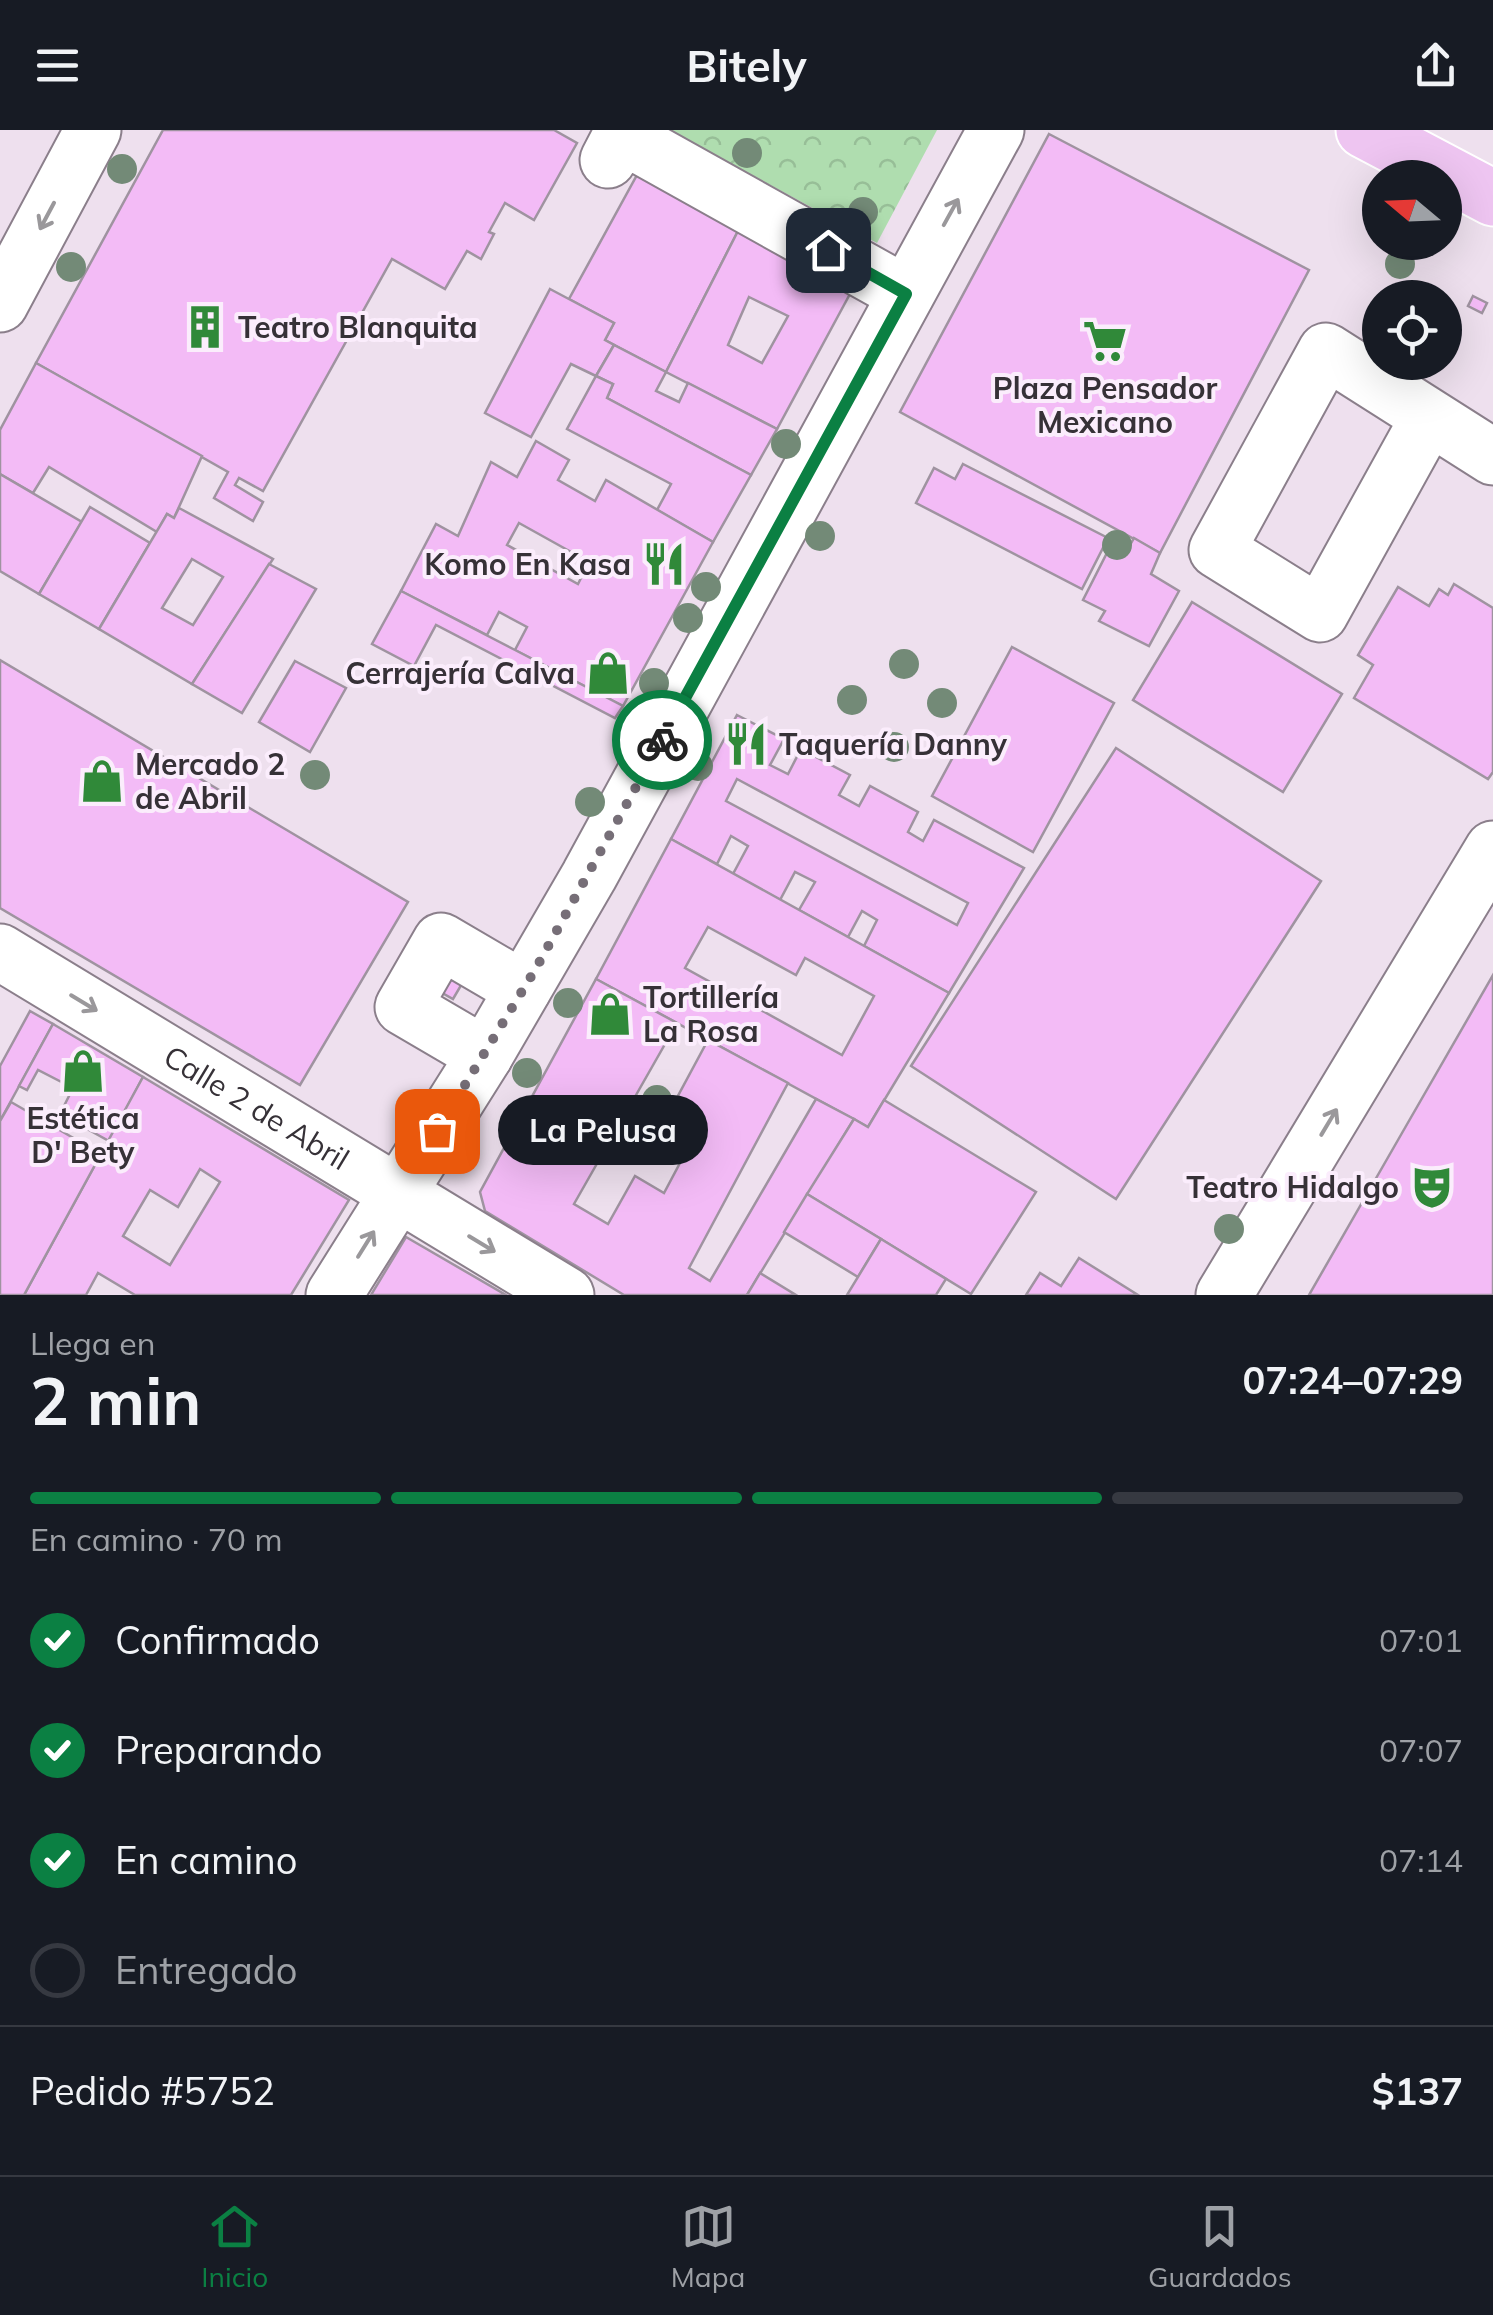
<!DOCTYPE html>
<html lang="es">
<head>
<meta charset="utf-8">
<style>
	body { margin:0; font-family:Mulish,sans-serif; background:#20242c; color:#f1f3f6; height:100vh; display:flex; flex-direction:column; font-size:38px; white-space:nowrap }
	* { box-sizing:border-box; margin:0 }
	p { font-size:32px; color:#9ea1a6 }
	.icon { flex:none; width:55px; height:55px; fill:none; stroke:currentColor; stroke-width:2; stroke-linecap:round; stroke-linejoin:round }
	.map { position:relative; height:1165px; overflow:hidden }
	.panel { display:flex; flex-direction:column; background:#171b24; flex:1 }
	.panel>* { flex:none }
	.needle { width:65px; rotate:289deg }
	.fabs { position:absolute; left:1362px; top:30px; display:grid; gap:20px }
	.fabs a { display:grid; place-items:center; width:100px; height:100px; border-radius:50%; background:#171b24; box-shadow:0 10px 40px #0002; font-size:50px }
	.pin { position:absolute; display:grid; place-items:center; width:85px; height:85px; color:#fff; margin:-42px; border-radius:20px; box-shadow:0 5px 15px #0006 }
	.courier { position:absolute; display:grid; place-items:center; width:100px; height:100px; margin:-50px; border:8px solid #0b8043; border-radius:50%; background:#fff; color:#222; box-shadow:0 2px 12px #0007 }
	.bubble { position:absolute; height:70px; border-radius:35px; background:#171b24; box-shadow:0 10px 40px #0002; font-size:32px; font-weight:700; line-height:70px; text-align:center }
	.overview em { font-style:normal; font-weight:700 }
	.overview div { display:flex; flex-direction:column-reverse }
	.overview { display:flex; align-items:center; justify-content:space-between; height:170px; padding:0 30px }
	h1 { font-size:65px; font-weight:700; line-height:75px }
	.bar { display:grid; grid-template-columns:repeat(4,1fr); gap:15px 10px; align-content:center; height:120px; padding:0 30px }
	.bar i { height:12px; border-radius:8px; background:#363941 }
	.bar .selected { background:#0b8043 }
	.bar p { grid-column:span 4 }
	.line { display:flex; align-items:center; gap:25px; padding:0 30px; border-top:2px solid #363941 }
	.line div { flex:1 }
	ol { padding:0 30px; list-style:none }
	li { display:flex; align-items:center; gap:30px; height:110px }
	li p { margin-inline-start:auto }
	li .icon { padding:10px; border-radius:50%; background:#0b8043; color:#fff; stroke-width:4 }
	li:last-child { color:#9ea1a6 }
	li i { width:55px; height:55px; border:5px solid #363941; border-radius:50% }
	header { display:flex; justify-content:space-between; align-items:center; height:130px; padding:0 30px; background:#171b24; font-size:45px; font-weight:700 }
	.tab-bar { display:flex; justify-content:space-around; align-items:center; height:140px; border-top:2px solid #363941; background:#171b24; font-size:28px; color:#9ea1a6 }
	.tab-bar a { display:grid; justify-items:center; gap:5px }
	.tab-bar .selected { color:#0b8043 }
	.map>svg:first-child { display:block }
	.park { fill:url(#park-crowns) }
	.building { fill:#f3bbf6; stroke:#9f93a0; stroke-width:2.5; fill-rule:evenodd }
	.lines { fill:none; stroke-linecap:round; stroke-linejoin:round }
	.minor-casing { stroke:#8b7f8b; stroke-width:59 }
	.major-casing { stroke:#fff; stroke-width:59 }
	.minor { stroke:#fff; stroke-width:55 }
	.major { stroke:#eec5f1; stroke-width:55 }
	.tree { fill:#738a77 }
	.oneway { stroke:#9a989b }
	.done { stroke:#766e77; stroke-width:10; stroke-dasharray:0 18 }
	.route { stroke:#0b8043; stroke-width:12 }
	.labels { text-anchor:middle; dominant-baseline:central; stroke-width:8; stroke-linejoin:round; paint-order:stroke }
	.poi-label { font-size:30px; font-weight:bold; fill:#363137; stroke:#fbedfc; text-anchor:start }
	.street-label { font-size:30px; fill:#363137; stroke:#fbedfc }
</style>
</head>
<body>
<header><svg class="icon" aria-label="menu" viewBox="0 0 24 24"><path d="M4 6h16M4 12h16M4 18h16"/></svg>Bitely<svg class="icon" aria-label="share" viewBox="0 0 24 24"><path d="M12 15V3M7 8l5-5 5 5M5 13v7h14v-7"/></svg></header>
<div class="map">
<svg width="1493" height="1165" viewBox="0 0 1493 1165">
	<defs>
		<pattern id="park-crowns" width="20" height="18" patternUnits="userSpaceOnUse" patternTransform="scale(2.5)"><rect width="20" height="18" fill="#afddaf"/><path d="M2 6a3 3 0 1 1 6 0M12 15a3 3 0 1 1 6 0" fill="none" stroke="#97be97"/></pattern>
	</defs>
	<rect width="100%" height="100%" fill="#eee0ee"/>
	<polygon class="park" points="669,0 937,0 877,113"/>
	<g class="building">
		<polygon points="163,0 554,0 577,13 534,90 505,73 489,102 494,104 481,129 467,121 445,159 392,129 263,361 239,348 235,355 263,372 253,391 214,368 228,342 36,233"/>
		<polygon points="1049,4 1309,140 1160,423 900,282"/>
		<polygon points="637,45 738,101 666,242 605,210 614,193 569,169"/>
		<path d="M738,101L851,162L777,299L666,242ZM749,167L788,186L762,233L728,215Z"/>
		<polygon points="550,159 614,193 605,210 614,215 596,246 571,234 531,307 485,283"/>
		<polygon points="1473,166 1487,173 1482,183 1468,176"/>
		<polygon points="614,215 666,242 656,261 679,272 688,253 777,299 751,345 607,268 613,254 596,246"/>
		<polygon points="36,233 202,326 174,388 167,384 157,402 49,337 33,363 0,344 0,300"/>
		<polygon points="596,246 613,254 607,268 751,345 713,412 657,380 671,354 567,299"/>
		<path d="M536,311L569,330L558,350L595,371L606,350L713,412L623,576L515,520L527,497L499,482L487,505L401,461L436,394L458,406L491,332L517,347ZM519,393L589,432L578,454L507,415Z"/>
		<polygon points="963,334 1108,408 1082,459 916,373 934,338 955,349"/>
		<polygon points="0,344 82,392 39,464 0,441"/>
		<polygon points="90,377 150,413 99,499 39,464"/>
		<path d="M179,378L273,429L192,554L99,499L167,384L174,388ZM192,429L223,447L193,495L162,478Z"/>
		<polygon points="1134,408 1160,423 1151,444 1179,461 1149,516 1099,491 1105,481 1083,470 1110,417 1125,424"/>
		<polygon points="269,434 316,459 242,583 192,554"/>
		<polygon points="1454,454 1493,478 1493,642 1488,649 1354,568 1373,535 1358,525 1398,457 1429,476 1439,459 1448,465"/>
		<polygon points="401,461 515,520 623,576 615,588 436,495 414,536 372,514"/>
		<polygon points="1192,472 1342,564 1283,662 1133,570"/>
		<polygon points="1012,517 1114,573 1033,722 932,666"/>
		<polygon points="0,530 408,772 300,955 0,778"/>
		<polygon points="295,531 346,558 310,622 259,592"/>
		<path d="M737,585L784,609L770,635L788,644L801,619L850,645L839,665L859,676L870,656L918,682L908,702L923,711L934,690L1024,738L949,863L864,816L877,790L862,781L848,807L799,780L815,752L795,742L780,770L733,744L748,716L731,706L717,734L671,709ZM737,649L968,773L957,795L726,671Z"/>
		<polygon points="1116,618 1321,751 1116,1069 911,936"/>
		<path d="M671,709L949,863L868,997L596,849ZM708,797L796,845L805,828L874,866L842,925L685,838Z"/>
		<polygon points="447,843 463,852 453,869 437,860"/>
		<polygon points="1493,845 1493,1165 1309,1165 1402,1003"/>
		<polygon points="596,849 677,893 574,1074 608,1094 635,1046 664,1063 681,1031 651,1016 708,910 788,953 689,1138 710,1151 816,969 854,989 747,1165 624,1165 485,1081 480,1062"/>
		<polygon points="30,881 53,894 0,991 0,936"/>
		<polygon points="53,894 143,947 109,1011 80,995 83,989 63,978 73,958 38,940 27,960 19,956"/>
		<path d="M143,947L349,1070L291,1165H135L98,1143L86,1165H24ZM200,1039L220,1052L170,1135L123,1106L150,1060L178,1077Z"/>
		<polygon points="884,970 1036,1062 971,1164 807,1064 854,989 868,997"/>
		<polygon points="11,972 101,1024 24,1165 0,1165 0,991"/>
		<polygon points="807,1064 881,1109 858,1147 784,1102"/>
		<polygon points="406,1107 506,1165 371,1165"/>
		<polygon points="881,1109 946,1149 936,1165 847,1165"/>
		<polygon points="1079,1128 1138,1165 1026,1165 1040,1143 1061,1156"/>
		<polygon points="760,1143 796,1165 747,1165"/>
	</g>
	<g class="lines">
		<g class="minor-casing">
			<g id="minor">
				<polyline points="608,30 621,5 906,164"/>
				<polyline points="0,174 93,0"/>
				<polyline points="1429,287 1320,484 1217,420 1326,221 1493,327"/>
				<path id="s1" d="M0,822L566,1165"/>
				<polyline points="485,925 403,877 441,811 523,859"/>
				<polyline points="334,1165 485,925 589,746 996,0"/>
				<polyline points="1224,1165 1493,719"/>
			</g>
		</g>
		<g class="major-casing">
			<polyline id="major" points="1364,0 1493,68"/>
		</g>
		<use href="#minor" class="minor"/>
		<use href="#major" class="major"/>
	</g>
	<g class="tree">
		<circle cx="747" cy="23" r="15"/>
		<circle cx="122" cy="39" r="15"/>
		<circle cx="863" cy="82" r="15"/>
		<circle cx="1400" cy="134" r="15"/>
		<circle cx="71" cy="137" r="15"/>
		<circle cx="786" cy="314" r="15"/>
		<circle cx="820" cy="406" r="15"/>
		<circle cx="1117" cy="415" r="15"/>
		<circle cx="706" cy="457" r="15"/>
		<circle cx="688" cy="488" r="15"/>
		<circle cx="904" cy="534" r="15"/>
		<circle cx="654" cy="553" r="15"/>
		<circle cx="852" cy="570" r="15"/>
		<circle cx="942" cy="573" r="15"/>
		<circle cx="894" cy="617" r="15"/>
		<circle cx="698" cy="636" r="15"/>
		<circle cx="315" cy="645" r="15"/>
		<circle cx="590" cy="672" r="15"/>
		<circle cx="568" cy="873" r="15"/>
		<circle cx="527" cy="943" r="15"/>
		<circle cx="657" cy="970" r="15"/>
		<circle cx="1229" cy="1099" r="15"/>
	</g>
	<defs><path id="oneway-shaft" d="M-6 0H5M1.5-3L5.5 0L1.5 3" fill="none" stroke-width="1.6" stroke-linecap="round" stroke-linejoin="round" transform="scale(2.5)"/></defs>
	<g class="oneway">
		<use href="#oneway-shaft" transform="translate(951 82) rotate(-61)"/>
		<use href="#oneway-shaft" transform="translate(47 86) rotate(118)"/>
		<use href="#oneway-shaft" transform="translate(84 873) rotate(31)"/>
		<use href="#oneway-shaft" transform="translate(1329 992) rotate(-59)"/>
		<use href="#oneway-shaft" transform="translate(366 1114) rotate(-58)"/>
		<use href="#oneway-shaft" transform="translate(482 1114) rotate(31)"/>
	</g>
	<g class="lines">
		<polyline class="done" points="437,1001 535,840 662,610"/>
		<polyline class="route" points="662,610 906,164 828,120"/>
	</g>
	<defs>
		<g id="building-bare" transform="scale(3.45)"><path d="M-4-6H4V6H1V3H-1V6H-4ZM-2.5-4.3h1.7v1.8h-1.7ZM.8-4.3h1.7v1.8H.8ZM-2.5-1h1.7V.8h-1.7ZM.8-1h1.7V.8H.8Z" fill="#308939" stroke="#fbedfc" stroke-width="2.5" paint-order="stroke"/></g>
		<g id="supermarket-bare" transform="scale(3.45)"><path d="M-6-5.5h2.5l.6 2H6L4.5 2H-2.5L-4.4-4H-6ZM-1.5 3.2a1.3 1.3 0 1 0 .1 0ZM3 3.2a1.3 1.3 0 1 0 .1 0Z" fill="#308939" stroke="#fbedfc" stroke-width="2.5" paint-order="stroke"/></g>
		<g id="restaurant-bare" transform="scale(3.45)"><path d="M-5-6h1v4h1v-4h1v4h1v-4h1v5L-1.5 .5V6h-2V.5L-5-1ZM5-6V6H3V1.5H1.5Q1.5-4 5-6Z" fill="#308939" stroke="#fbedfc" stroke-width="2.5" paint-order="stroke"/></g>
		<g id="shop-bare" transform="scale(3.45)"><path d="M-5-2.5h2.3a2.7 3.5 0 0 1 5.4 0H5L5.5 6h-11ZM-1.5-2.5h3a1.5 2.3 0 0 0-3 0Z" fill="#308939" stroke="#fbedfc" stroke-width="2.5" paint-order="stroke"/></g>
		<g id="theatre-bare" transform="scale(3.45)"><path d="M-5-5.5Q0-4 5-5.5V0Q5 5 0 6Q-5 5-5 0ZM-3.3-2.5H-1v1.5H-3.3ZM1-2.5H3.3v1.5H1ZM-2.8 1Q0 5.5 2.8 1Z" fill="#308939" stroke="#fbedfc" stroke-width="2.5" paint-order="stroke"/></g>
	</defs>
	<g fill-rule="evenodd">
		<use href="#building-bare" x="205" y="197"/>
		<use href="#supermarket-bare" x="1105" y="211"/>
		<use href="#restaurant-bare" x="664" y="434"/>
		<use href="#shop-bare" x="608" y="543"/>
		<use href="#restaurant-bare" x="746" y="614"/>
		<use href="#shop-bare" x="102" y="651"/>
		<use href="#shop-bare" x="610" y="884"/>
		<use href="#shop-bare" x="83" y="941"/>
		<use href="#theatre-bare" x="1432" y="1057"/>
	</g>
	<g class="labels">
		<g class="poi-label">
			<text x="238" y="197">Teatro Blanquita</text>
			<text x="1105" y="258" text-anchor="middle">Plaza Pensador<tspan x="1105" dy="34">Mexicano</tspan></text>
			<text x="631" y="434" text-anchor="end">Komo En Kasa</text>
			<text x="575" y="543" text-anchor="end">Cerrajería Calva</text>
			<text x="779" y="614">Taquería Danny</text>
			<text x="135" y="634">Mercado 2<tspan x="135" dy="34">de Abril</tspan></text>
			<text x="643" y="867">Tortillería<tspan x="643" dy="34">La Rosa</tspan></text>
			<text x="83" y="988" text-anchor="middle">Estética<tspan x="83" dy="34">D' Bety</tspan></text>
			<text x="1399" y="1057" text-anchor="end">Teatro Hidalgo</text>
		</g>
		<g class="street-label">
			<text stroke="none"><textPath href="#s1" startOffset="300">Calle 2 de Abril</textPath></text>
		</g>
	</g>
</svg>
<div class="fabs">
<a><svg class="needle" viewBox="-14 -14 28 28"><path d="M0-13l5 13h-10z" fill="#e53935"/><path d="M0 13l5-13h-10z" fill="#9ea1a6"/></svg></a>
<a><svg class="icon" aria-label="locate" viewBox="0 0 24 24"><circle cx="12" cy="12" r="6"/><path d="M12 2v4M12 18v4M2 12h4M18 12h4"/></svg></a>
</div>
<div class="pin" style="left:437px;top:1001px;background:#ea580c"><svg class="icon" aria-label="bag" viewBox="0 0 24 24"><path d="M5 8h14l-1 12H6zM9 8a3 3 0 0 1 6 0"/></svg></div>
<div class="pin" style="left:828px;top:120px;background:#1f2937"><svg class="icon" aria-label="home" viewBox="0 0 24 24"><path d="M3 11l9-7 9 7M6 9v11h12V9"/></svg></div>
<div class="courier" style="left:662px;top:610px"><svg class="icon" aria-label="bike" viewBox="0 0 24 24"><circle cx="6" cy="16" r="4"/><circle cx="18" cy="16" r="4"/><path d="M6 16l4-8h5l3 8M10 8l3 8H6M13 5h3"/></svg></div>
<div class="bubble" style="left:498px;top:965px;width:210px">La Pelusa</div>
</div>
<section class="panel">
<div class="overview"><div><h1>2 min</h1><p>Llega en</p></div><em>07:24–07:29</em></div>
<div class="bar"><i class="selected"></i><i class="selected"></i><i class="selected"></i><i></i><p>En camino · 70 m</p></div>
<ol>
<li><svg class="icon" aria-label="check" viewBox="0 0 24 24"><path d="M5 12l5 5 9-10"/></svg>Confirmado<p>07:01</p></li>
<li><svg class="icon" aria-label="check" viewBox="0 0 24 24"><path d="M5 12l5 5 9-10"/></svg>Preparando<p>07:07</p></li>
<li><svg class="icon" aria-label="check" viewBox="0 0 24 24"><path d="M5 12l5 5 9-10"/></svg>En camino<p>07:14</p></li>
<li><i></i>Entregado</li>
</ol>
<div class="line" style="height:130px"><div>Pedido #5752</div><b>$137</b></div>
</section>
<nav class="tab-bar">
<a class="selected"><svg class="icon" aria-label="home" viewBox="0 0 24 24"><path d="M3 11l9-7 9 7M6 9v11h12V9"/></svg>Inicio</a>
<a><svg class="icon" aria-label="map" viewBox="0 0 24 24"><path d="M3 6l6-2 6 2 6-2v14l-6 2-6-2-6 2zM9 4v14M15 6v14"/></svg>Mapa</a>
<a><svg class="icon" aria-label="saved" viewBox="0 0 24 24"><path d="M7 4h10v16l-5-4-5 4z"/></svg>Guardados</a>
</nav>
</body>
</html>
